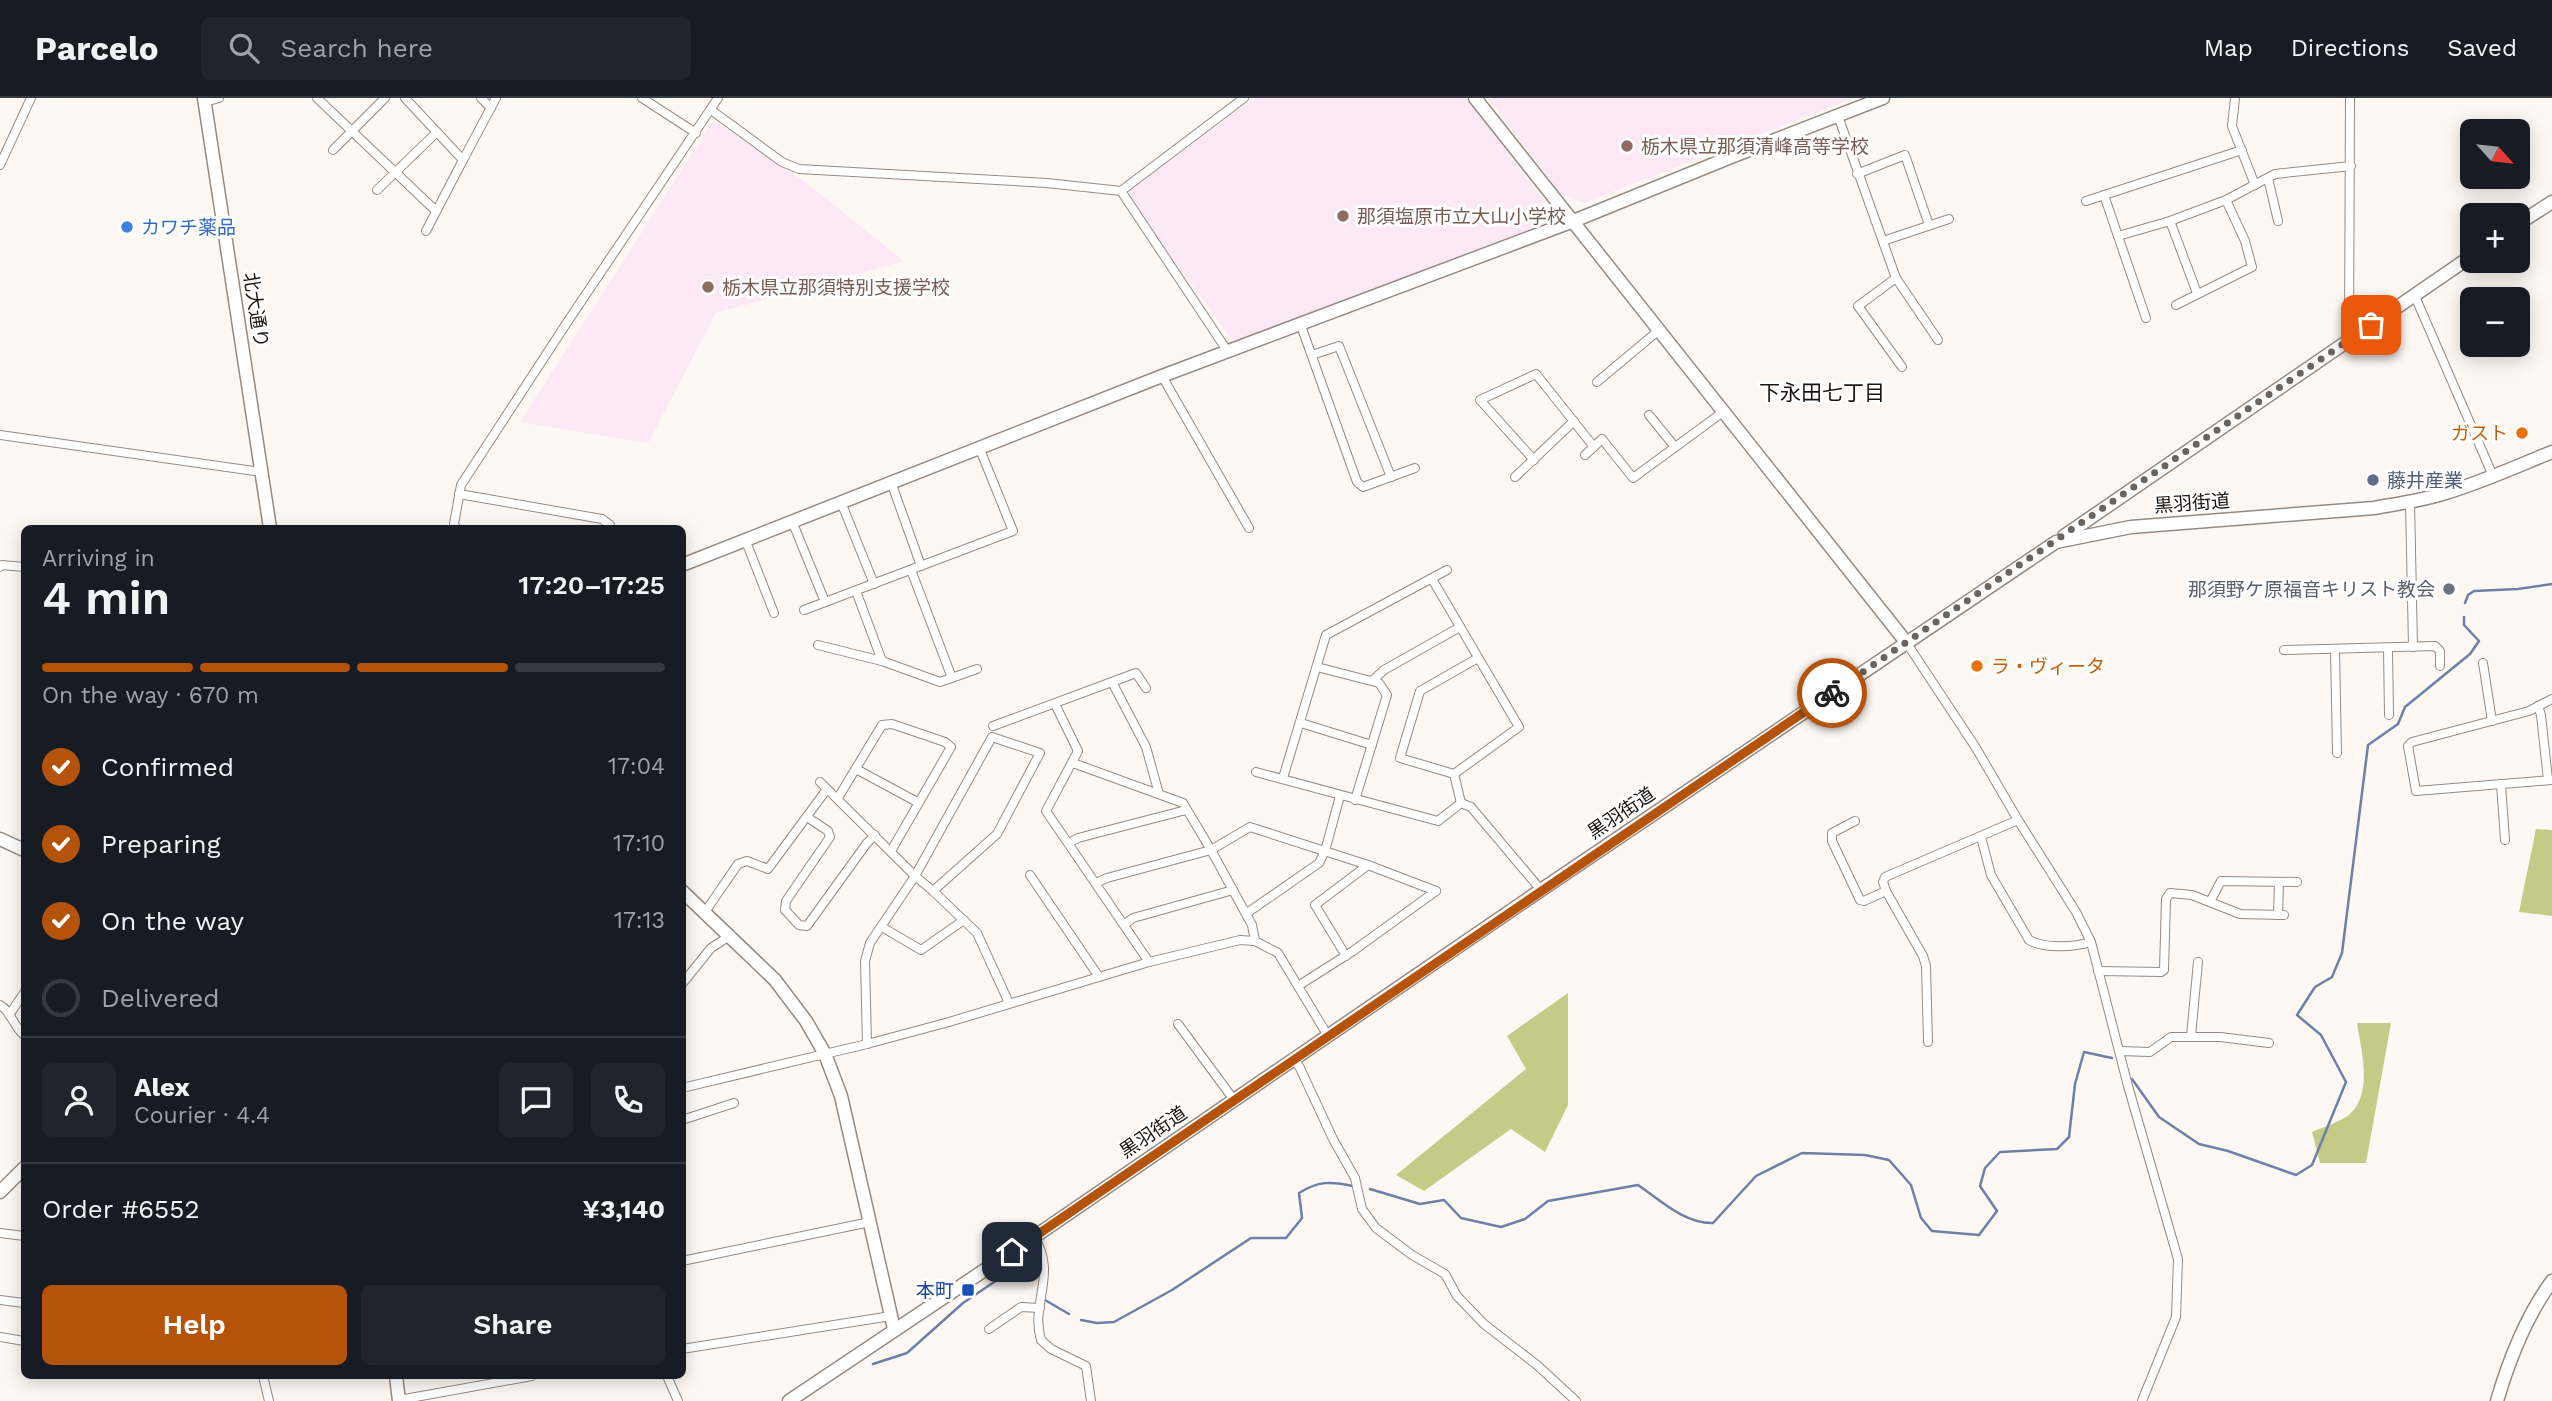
<!DOCTYPE html>
<html lang="en">
<head>
<meta charset="utf-8">
<style>
	body { margin:0; font-family:"Work Sans","Noto Sans JP",sans-serif; background:#20242c; color:#f1f3f6; height:100vh; display:flex; flex-direction:column; font-size:26px; white-space:nowrap }
	* { box-sizing:border-box; margin:0 }
	p { font-size:23px; color:#9ea1a6 }
	.icon { flex:none; width:38px; height:38px; fill:none; stroke:currentColor; stroke-width:2; stroke-linecap:round; stroke-linejoin:round }
	.map { position:relative; flex:1; overflow:hidden }
	.sheet { position:absolute; left:21px; top:427px; width:665px; height:854px; display:flex; flex-direction:column; background:#171b24; border-radius:10px; box-shadow:0 4px 18px #0003 }
	.sheet>* { flex:none }
	.needle { width:46px; rotate:117deg }
	.tools { position:absolute; left:2460px; top:21px; display:grid; gap:14px }
	.tools a { display:grid; place-items:center; width:70px; height:70px; border-radius:10px; background:#171b24; box-shadow:0 4px 18px #0003; font-size:35px }
	.pin { position:absolute; display:grid; place-items:center; width:60px; height:60px; color:#fff; margin:-30px; border-radius:14px; box-shadow:0 4px 10px #0006 }
	.courier { position:absolute; display:grid; place-items:center; width:70px; height:70px; margin:-35px; border:5px solid #b45309; border-radius:50%; background:#fff; color:#222; box-shadow:0 2px 9px #0007 }
	.head em { font-style:normal; font-weight:600 }
	.head div { display:flex; flex-direction:column-reverse }
	.head { display:flex; align-items:center; justify-content:space-between; height:119px; padding:0 21px }
	h1 { font-size:46px; font-weight:600; line-height:52px }
	.bar { display:grid; grid-template-columns:repeat(4,1fr); gap:10px 7px; align-content:center; height:84px; padding:0 21px }
	.bar i { height:9px; border-radius:5px; background:#363941 }
	.bar .current { background:#b45309 }
	.bar p { grid-column:span 4 }
	.line { display:flex; align-items:center; gap:18px; padding:0 21px; border-top:2px solid #363941 }
	.line div { flex:1 }
	.round { display:grid; place-items:center; flex:none; width:74px; height:74px; border-radius:10px; background:#20242c }
	ol { padding:0 21px; list-style:none }
	li { display:flex; align-items:center; gap:21px; height:77px }
	li p { margin-inline-start:auto }
	li .icon { padding:7px; border-radius:50%; background:#b45309; color:#fff; stroke-width:4 }
	li:last-child { color:#9ea1a6 }
	li i { width:38px; height:38px; border:4px solid #363941; border-radius:50% }
	.primary-button { display:flex; gap:14px; margin-top:auto; padding:14px 21px }
	.primary-button a { flex:1; height:80px; border-radius:10px; background:#b45309; color:#fff; font-size:28px; font-weight:600; line-height:80px; text-align:center }
	.primary-button a+a { background:#20242c; color:#f1f3f6 }
	header { display:flex; align-items:center; gap:42px; box-sizing:border-box; height:98px; padding:0 35px; background:#171b24; border-bottom:2px solid #363941 }
	header strong { font-size:33px }
	nav { display:flex; gap:38px; margin-inline-start:auto; font-size:24px }
	.search { width:490px; height:63px; background:#20242c; display:flex; align-items:center; gap:18px; box-sizing:border-box; padding:0 24px; border-radius:10px; color:#9ea1a6; font-size:26px }
	.map>svg:first-child { display:block }
	.education { fill:#fde8f6 }
	.forest { fill:#c4cb86 }
	.lines { fill:none; stroke-linecap:round; stroke-linejoin:round }
	.stream { stroke:#6d80a8; stroke-width:2.5 }
	.street-casing { stroke:#978a82; stroke-width:10 }
	.secondary-casing { stroke:#978a82; stroke-width:15 }
	.street { stroke:#fff; stroke-width:8 }
	.secondary { stroke:#fff; stroke-width:12 }
	.done { stroke:#6a6461; stroke-width:7; stroke-dasharray:0 12.6 }
	.route { stroke:#b45309; stroke-width:9 }
	.education-dot { fill:#8d6e63; stroke:#fff; stroke-width:2.5 }
	.shop-dot { fill:#3f7fe0; stroke:#fff; stroke-width:2.5 }
	.food-dot { fill:#e8710a; stroke:#fff; stroke-width:2.5 }
	.service-dot { fill:#5c6f8a; stroke:#fff; stroke-width:2.5 }
	.worship-dot { fill:#6b7280; stroke:#fff; stroke-width:2.5 }
	.transit-dot { fill:#1a4fb4; stroke:#fff; stroke-width:2.5 }
	.labels { text-anchor:middle; dominant-baseline:central; stroke-width:6; stroke-linejoin:round; paint-order:stroke }
	.education-label { font-size:19px; fill:#785e54; stroke:#fff; text-anchor:start }
	.shop-label { font-size:19px; fill:#366cbe; stroke:#fff; text-anchor:start }
	.street-label { font-size:19px; fill:#1a1512; stroke:#fff }
	.food-label { font-size:19px; fill:#c56008; stroke:#fff; text-anchor:end }
	.service-label { font-size:19px; fill:#4e5e75; stroke:#fff; text-anchor:start }
	.worship-label { font-size:19px; fill:#5b616d; stroke:#fff; text-anchor:end }
	.transit-label { font-size:19px; fill:#164399; stroke:#fff; text-anchor:end }
	.neighbourhood-label { font-size:21px; fill:#1a1512; stroke:#fff }
</style>
</head>
<body>
<header>
<strong>Parcelo</strong>
<div class="search"><svg class="icon" aria-label="search" viewBox="0 0 24 24"><circle cx="10" cy="10" r="6"/><path d="M15 15l6 6"/></svg>Search here</div>
<nav><a>Map</a><a>Directions</a><a>Saved</a></nav>
</header>
<div class="map">
<svg width="2552" height="1303" viewBox="0 0 2552 1303">
	<rect width="100%" height="100%" fill="#fef8f4"/>
	<g class="education">
		<polygon points="1255,0 1467,0 1549,110 1542,127 1233,243 1125,96"/>
		<polygon points="1488,0 1854,0 1584,105 1561,96"/>
		<polygon points="713,23 805,84 904,163 716,215 648,345 520,324"/>
	</g>
	<g class="forest">
		<polygon points="2536,731 2552,732 2552,818 2519,814"/>
		<polygon points="1568,895 1568,1007 1545,1054 1511,1031 1424,1093 1396,1077 1526,971 1507,938"/>
		<path d="M2357,925H2391L2366,1065H2320L2312,1034C2321,1030 2345,1022 2351,1015C2373,993 2361,952 2357,925Z"/>
	</g>
	<g class="lines">
		<g class="stream">
			<polyline points="2465,505 2468,497 2474,493 2518,491 2552,486"/>
			<polyline points="2132,981 2159,1019 2199,1046 2228,1053 2296,1077 2312,1067 2346,984 2321,937 2297,917 2315,889 2332,879 2342,855 2368,647 2398,626 2405,609 2470,556 2479,543 2464,527 2464,519"/>
			<path d="M1370,1091L1420,1106L1444,1102L1461,1120L1501,1129L1525,1121L1548,1103L1638,1087C1660,1102 1685,1126 1713,1125L1756,1078L1802,1055L1865,1057L1889,1062L1911,1087L1921,1120L1932,1133L1979,1137L1997,1113L1980,1088L1985,1070L2000,1054L2057,1051L2069,1039L2075,986L2084,954L2112,960"/>
			<polyline points="1045,1202 1069,1216"/>
			<path d="M1081,1222L1097,1225L1114,1224L1172,1192L1251,1140H1286L1302,1120L1299,1095C1318,1083 1331,1083 1353,1088"/>
			<polyline points="873,1266 907,1255 963,1205 1003,1178"/>
		</g>
		<g class="street-casing">
			<g id="street">
				<polyline points="317,0 436,113"/>
				<polyline points="405,0 463,62 496,0"/>
				<polyline points="481,0 491,10"/>
				<polyline points="642,0 696,35"/>
				<polyline points="2235,0 2232,28 2255,87"/>
				<polyline points="205,4 219,0"/>
				<polyline points="711,12 782,64 799,71 1047,85 1121,93 1244,0"/>
				<polyline points="1838,18 1896,180 1938,242"/>
				<polyline points="333,52 385,0"/>
				<polyline points="0,67 31,0"/>
				<polyline points="1857,76 1905,57 1929,127"/>
				<polyline points="2268,80 2278,123"/>
				<polyline points="377,92 437,34"/>
				<polyline points="1121,93 1228,254"/>
				<polyline points="2104,97 2146,220"/>
				<polyline points="2086,103 2242,52"/>
				<polyline points="426,133 463,62"/>
				<polyline points="2118,138 2170,123"/>
				<polyline points="1883,143 1949,121"/>
				<polyline points="1896,180 1858,208 1902,269"/>
				<polyline points="2197,195 2170,123 2226,102 2275,76 2351,68"/>
				<polyline points="2414,196 2493,378"/>
				<polyline points="2176,207 2252,169 2245,143 2226,102"/>
				<polyline points="1300,225 1357,384 1363,389 1415,370"/>
				<polyline points="2349,242 2350,0"/>
				<polyline points="1312,257 1339,248 1391,379"/>
				<polyline points="1162,278 1249,430"/>
				<polyline points="1597,284 1658,233"/>
				<polyline points="1649,317 1675,349"/>
				<polyline points="0,337 261,374"/>
				<polyline points="1585,357 1602,341 1633,380 1723,314"/>
				<polyline points="1534,362 1480,302 1536,276 1594,349"/>
				<polyline points="1515,379 1574,323"/>
				<polyline points="891,384 921,468"/>
				<polyline points="459,396 602,421 610,427 610,430"/>
				<polyline points="2410,403 2413,549"/>
				<polyline points="841,404 874,486"/>
				<polyline points="792,423 825,504"/>
				<polyline points="456,430 454,426 461,387 568,223 718,0"/>
				<polyline points="745,441 774,515"/>
				<polyline points="0,469 2,467 24,469"/>
				<polyline points="911,472 952,580"/>
				<polyline points="1432,481 1519,629 1454,676"/>
				<polyline points="856,493 882,563"/>
				<polyline points="804,512 1013,433 979,349"/>
				<polyline points="1906,544 1976,650 2018,722 2076,814 2091,844 2128,988 2178,1161 2176,1219 2142,1303"/>
				<polyline points="818,547 882,563 940,584 977,571"/>
				<polyline points="2388,550 2389,617"/>
				<polyline points="2335,551 2337,655"/>
				<polyline points="2284,552 2435,548 2440,553 2440,568"/>
				<polyline points="2483,565 2492,623"/>
				<polyline points="1317,569 1379,585 1387,597 1355,702"/>
				<polyline points="1373,582 1384,572 1460,529"/>
				<polyline points="1112,584 1146,649 1159,696"/>
				<polyline points="2552,601 2529,613 2412,644 2408,648 2416,693 2552,682"/>
				<polyline points="1055,606 1078,653 1046,713 1149,864"/>
				<polyline points="2538,608 2541,617 2548,682"/>
				<polyline points="1301,625 1372,647"/>
				<polyline points="993,628 1136,575 1146,590"/>
				<polyline points="1073,665 1183,705 1211,752 1107,780 1096,785"/>
				<polyline points="856,671 919,705"/>
				<polyline points="1256,674 1438,723 1461,705 1471,709 1541,792"/>
				<polyline points="1283,680 1326,537 1447,472"/>
				<polyline points="820,684 915,778 933,793"/>
				<polyline points="2501,686 2505,742"/>
				<polyline points="838,700 882,627 892,626 945,644 951,649 891,753"/>
				<polyline points="1461,705 1454,676 1400,660 1420,593 1478,560"/>
				<polyline points="807,719 828,733 830,739 786,803 785,812 799,827 807,828 867,745 875,737"/>
				<polyline points="1855,723 1832,735 1832,743 1860,802 1864,803 1886,793"/>
				<path d="M1981,739L1991,777L2029,842C2044,851 2075,849 2091,844"/>
				<polyline points="1069,745 1078,740 1186,712"/>
				<polyline points="1030,777 1099,879"/>
				<polyline points="2210,804 2221,783 2297,784"/>
				<polyline points="705,814 738,766 747,763 768,771 827,691"/>
				<polyline points="1247,815 1319,765 1325,753 1340,698"/>
				<polyline points="2278,817 2279,784"/>
				<polyline points="1125,826 1133,820 1233,792"/>
				<polyline points="882,829 921,852 964,822"/>
				<polyline points="1255,843 1252,827 1211,752 1250,729 1368,767 1436,793"/>
				<polyline points="1346,858 1315,807 1368,767"/>
				<polyline points="2098,873 2161,874 2164,872 2166,801 2170,795 2192,797 2240,816 2284,817"/>
				<polyline points="682,886 711,850 731,837"/>
				<polyline points="1298,888 1353,853 1436,793"/>
				<path d="M0,907C11,913 13,928 24,937"/>
				<polyline points="9,917 24,895"/>
				<polyline points="1178,926 1234,1002"/>
				<polyline points="2191,938 2198,864"/>
				<polyline points="1928,944 1926,868 1923,858 1886,793 1883,784 1885,779 2018,722"/>
				<polyline points="867,946 865,863 870,845 915,778 992,639 1040,655 997,736 933,793 977,835 1009,905"/>
				<polyline points="2119,953 2150,954 2171,939 2220,939 2269,945"/>
				<polyline points="1294,961 1300,970 1333,1041 1355,1080 1362,1111 1376,1130 1412,1157 1445,1176 1457,1198 1484,1226 1537,1267 1576,1303"/>
				<polyline points="682,990 867,946 949,924 1149,864 1240,842 1255,843 1278,855 1328,938"/>
				<polyline points="682,1022 734,1005"/>
				<polyline points="0,1135 24,1138"/>
				<path d="M1034,1139C1058,1176 1030,1205 1041,1242L1051,1251L1086,1268L1091,1303"/>
				<polyline points="682,1163 870,1124"/>
				<polyline points="0,1202 24,1205"/>
				<polyline points="989,1231 1021,1209 1040,1210"/>
				<polyline points="0,1239 24,1243"/>
				<polyline points="682,1251 891,1218"/>
				<polyline points="263,1278 269,1303"/>
				<polyline points="667,1278 678,1303"/>
				<polyline points="399,1302 532,1278"/>
			</g>
		</g>
		<g class="secondary-casing">
			<g id="secondary">
				<polyline points="204,0 270,430"/>
				<polyline points="1475,0 1906,544"/>
				<polyline points="2518,126 2552,104"/>
				<polyline points="2064,438 2473,157"/>
				<polyline points="682,467 1162,278 1571,124 1731,59 1883,0"/>
				<polyline points="0,741 24,752"/>
				<polyline points="682,793 775,882 806,923 825,956 841,998 894,1231"/>
				<polyline points="0,1094 24,1070"/>
				<polyline points="396,1278 399,1303"/>
				<path d="M789,1303L1034,1139L1541,792L2056,444L2131,429L2374,410C2396,406 2418,403 2439,397C2478,386 2515,369 2552,354"/>
				<path d="M2497,1303C2509,1262 2527,1217 2552,1183"/>
			</g>
		</g>
		<use href="#street" class="street"/>
		<use href="#secondary" class="secondary"/>
	</g>
	<g class="lines">
		<polyline class="done" points="1832,595 2371,227"/>
		<polyline class="route" points="1012,1154 1832,595"/>
	</g>
	<g class="education-dot">
		<circle cx="1627" cy="48" r="7"/>
		<circle cx="1343" cy="118" r="7"/>
		<circle cx="708" cy="189" r="7"/>
	</g>
	<circle class="shop-dot" cx="127" cy="129" r="7"/>
	<g class="food-dot">
		<circle cx="2522" cy="335" r="7"/>
		<circle cx="1977" cy="568" r="7"/>
	</g>
	<circle class="service-dot" cx="2373" cy="382" r="7"/>
	<circle class="worship-dot" cx="2449" cy="491" r="7"/>
	<rect class="transit-dot" x="961" y="1185" width="14" height="14" rx="3.5"/>
	<g class="labels">
		<g class="education-label">
			<text x="1641" y="48">栃木県立那須清峰高等学校</text>
			<text x="1357" y="118">那須塩原市立大山小学校</text>
			<text x="722" y="189">栃木県立那須特別支援学校</text>
		</g>
		<g class="shop-label">
			<text x="141" y="129">カワチ薬品</text>
		</g>
		<g class="street-label">
			<text transform="translate(256 212) rotate(81)">北大通り</text>
			<text transform="translate(2192 405) rotate(-4)">黒羽街道</text>
			<text transform="translate(1621 715) rotate(-34)">黒羽街道</text>
			<text transform="translate(1153 1034) rotate(-34)">黒羽街道</text>
		</g>
		<g class="food-label">
			<text x="2508" y="335">ガスト</text>
			<text x="1991" y="568" text-anchor="start">ラ・ヴィータ</text>
		</g>
		<g class="service-label">
			<text x="2387" y="382">藤井産業</text>
		</g>
		<g class="worship-label">
			<text x="2435" y="491">那須野ケ原福音キリスト教会</text>
		</g>
		<g class="transit-label">
			<text x="954" y="1192">本町</text>
		</g>
		<g class="neighbourhood-label">
			<text x="1822" y="294">下永田七丁目</text>
		</g>
	</g>
</svg>
<div class="tools">
<a><svg class="needle" viewBox="-14 -14 28 28"><path d="M0-13l5 13h-10z" fill="#e53935"/><path d="M0 13l5-13h-10z" fill="#9ea1a6"/></svg></a>
<a>+</a>
<a>−</a>
</div>
<div class="pin" style="left:2371px;top:227px;background:#ea580c"><svg class="icon" aria-label="bag" viewBox="0 0 24 24"><path d="M5 8h14l-1 12H6zM9 8a3 3 0 0 1 6 0"/></svg></div>
<div class="pin" style="left:1012px;top:1154px;background:#1f2937"><svg class="icon" aria-label="home" viewBox="0 0 24 24"><path d="M3 11l9-7 9 7M6 9v11h12V9"/></svg></div>
<div class="courier" style="left:1832px;top:595px"><svg class="icon" aria-label="bike" viewBox="0 0 24 24"><circle cx="6" cy="16" r="4"/><circle cx="18" cy="16" r="4"/><path d="M6 16l4-8h5l3 8M10 8l3 8H6M13 5h3"/></svg></div>
<section class="sheet">
<div class="head"><div><h1>4 min</h1><p>Arriving in</p></div><em>17:20–17:25</em></div>
<div class="bar"><i class="current"></i><i class="current"></i><i class="current"></i><i></i><p>On the way · 670 m</p></div>
<ol>
<li><svg class="icon" aria-label="check" viewBox="0 0 24 24"><path d="M5 12l5 5 9-10"/></svg>Confirmed<p>17:04</p></li>
<li><svg class="icon" aria-label="check" viewBox="0 0 24 24"><path d="M5 12l5 5 9-10"/></svg>Preparing<p>17:10</p></li>
<li><svg class="icon" aria-label="check" viewBox="0 0 24 24"><path d="M5 12l5 5 9-10"/></svg>On the way<p>17:13</p></li>
<li><i></i>Delivered</li>
</ol>
<div class="line" style="height:126px"><a class="round"><svg class="icon" aria-label="person" viewBox="0 0 24 24"><circle cx="12" cy="8" r="4"/><path d="M4 21q1-7 8-7t8 7"/></svg></a><div><b>Alex</b><p>Courier · 4.4</p></div><a class="round"><svg class="icon" aria-label="chat" viewBox="0 0 24 24"><path d="M4 5h16v11H9l-5 4z"/></svg></a><a class="round"><svg class="icon" aria-label="phone" viewBox="0 0 24 24"><path d="M5 4h4l2 5-3 2q2 4 5 5l2-3 5 2v4C11 20 4 13 5 4z"/></svg></a></div>
<div class="line" style="height:91px"><div>Order #6552</div><b>¥3,140</b></div>
<div class="primary-button"><a>Help</a><a>Share</a></div>
</section>
</div>
</body>
</html>
